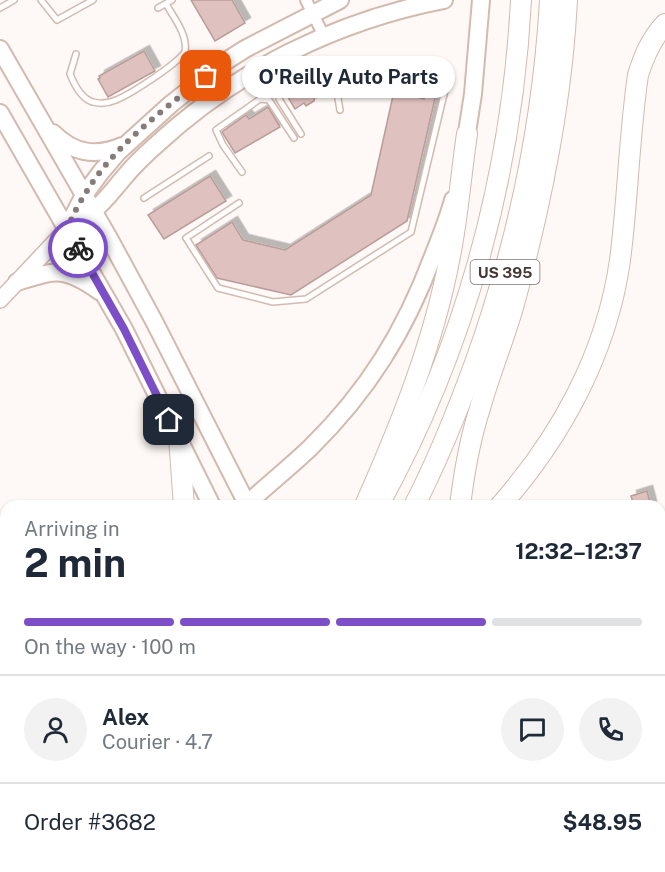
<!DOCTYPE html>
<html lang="en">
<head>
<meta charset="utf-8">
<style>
	body { margin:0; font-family:"Public Sans",sans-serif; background:#f2f2f3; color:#1f2937; height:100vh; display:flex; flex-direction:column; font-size:22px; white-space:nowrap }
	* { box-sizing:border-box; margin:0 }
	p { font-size:20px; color:#747a83 }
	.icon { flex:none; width:33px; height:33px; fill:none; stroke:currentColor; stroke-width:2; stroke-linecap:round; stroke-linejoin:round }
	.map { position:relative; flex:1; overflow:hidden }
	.details { position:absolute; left:0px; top:500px; width:666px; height:374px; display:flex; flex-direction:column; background:#fff; border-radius:18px 18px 0 0; box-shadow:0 2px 4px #0004 }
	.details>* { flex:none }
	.pin { position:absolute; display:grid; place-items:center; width:51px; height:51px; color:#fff; margin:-26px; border-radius:12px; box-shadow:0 3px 9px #0006 }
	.courier { position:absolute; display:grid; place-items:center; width:60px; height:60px; margin:-30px; border:4px solid #7c4ec7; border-radius:50%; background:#fff; color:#222; box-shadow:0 2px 8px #0007 }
	.bubble { position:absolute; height:42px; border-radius:21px; background:#fff; box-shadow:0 2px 4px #0004; font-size:20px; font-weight:700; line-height:42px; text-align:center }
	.summary em { font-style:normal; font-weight:700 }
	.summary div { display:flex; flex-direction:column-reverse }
	.summary { display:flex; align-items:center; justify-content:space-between; height:102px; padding:0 24px }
	h1 { font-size:39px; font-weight:700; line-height:45px }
	.bar { display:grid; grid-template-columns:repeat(4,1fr); gap:9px 6px; align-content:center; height:72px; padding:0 24px }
	.bar i { height:8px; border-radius:4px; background:#e0e1e3 }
	.bar .active { background:#7c4ec7 }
	.bar p { grid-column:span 4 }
	.line { display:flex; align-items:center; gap:15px; padding:0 24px; border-top:2px solid #e0e1e3 }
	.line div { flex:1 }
	.round { display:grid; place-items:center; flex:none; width:63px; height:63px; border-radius:32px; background:#f2f2f3 }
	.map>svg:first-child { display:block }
	.building { fill:#dfc2c0; stroke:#b89d9a; stroke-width:1.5; filter:url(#shadow) }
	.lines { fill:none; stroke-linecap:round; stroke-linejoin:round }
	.lane-casing { stroke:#d3baaf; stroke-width:8 }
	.street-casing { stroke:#d3baaf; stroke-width:14 }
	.secondary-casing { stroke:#d3baaf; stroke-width:18 }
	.primary-casing { stroke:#d3baaf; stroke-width:20 }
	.highway-casing { stroke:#d3baaf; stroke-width:22 }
	.lane { stroke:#fff; stroke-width:5 }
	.street { stroke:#fff; stroke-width:10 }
	.secondary { stroke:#fff; stroke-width:15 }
	.primary { stroke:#fff; stroke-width:16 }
	.highway { stroke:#fff; stroke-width:20 }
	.done { stroke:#857c79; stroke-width:6; stroke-dasharray:0 10.8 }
	.route { stroke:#7c4ec7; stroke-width:8 }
	.labels { text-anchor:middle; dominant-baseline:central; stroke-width:4.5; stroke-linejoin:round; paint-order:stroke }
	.shield { fill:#fff; stroke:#7c7472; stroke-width:1.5 }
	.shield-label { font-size:15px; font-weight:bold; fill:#443935 }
</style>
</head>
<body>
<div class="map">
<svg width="665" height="872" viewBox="0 0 665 872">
	<defs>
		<filter id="shadow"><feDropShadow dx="5.5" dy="-5.5" stdDeviation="0" flood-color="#0004"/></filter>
	</defs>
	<rect width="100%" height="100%" fill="#fef9f6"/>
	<g class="building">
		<polygon points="191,0 232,0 245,23 215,41"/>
		<polygon points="144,51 155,71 108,97 98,79 100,78 99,76"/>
		<polygon points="316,75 325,88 315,95 314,101 306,106 304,103 295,109 286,94"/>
		<polygon points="394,91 424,99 425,95 435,98 407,221 291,295 217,278 196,245 232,222 243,240 285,250 371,195"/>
		<polygon points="268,107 280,127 235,153 222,132 246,115 249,119"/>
		<polygon points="210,176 226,201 164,239 148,215"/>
		<polygon points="647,491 651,506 634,506 631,496"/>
	</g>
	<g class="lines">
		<g class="lane-casing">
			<g id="lane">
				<polyline points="41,0 57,20 93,0"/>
				<polyline points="0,8 14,0"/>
				<polyline points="158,8 172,0"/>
				<path d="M76,54L70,74C74,84 81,99 93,102C100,104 109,103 116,100C131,94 177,64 185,52C188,35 174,18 166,4"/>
				<path d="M302,78C306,75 310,71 314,70C334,63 338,98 340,110"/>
				<polyline points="295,82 279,92 279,99 301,134"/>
				<polyline points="242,172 223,145 216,130 260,99 269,100 294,138"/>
				<polyline points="144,198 209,156"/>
				<polyline points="239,203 186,238 218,288 273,302 306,299 411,232 446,86 423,80"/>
				<polyline points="660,626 665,643"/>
				<polyline points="660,785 665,802"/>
				<polyline points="566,867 569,872"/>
				<polyline points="604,867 607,872"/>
				<polyline points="580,872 587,867"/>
			</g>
		</g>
		<g class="street-casing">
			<polyline id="street" points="306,0 324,36"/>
		</g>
		<g class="secondary-casing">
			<polyline id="secondary" points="0,300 67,229"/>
		</g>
		<g class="primary-casing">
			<g id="primary">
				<polyline points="0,49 110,240 155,323 248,506"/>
				<polyline points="0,113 124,329 212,506"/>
				<path d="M53,133C74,154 96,157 122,146"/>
				<polyline points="465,145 473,94 481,0"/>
				<polyline points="67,228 84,195 101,172 118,152 171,104 223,63 245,49 340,0"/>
				<path d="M67,229C75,223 85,218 93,211C106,201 116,186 127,174C135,164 146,154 156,145C237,70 336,21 444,0"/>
				<path d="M17,282C56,270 64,266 99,291"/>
				<path d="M245,506C266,486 289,468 310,448C368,391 405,331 433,256C440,238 448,219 453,200"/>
				<polyline points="409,867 412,872"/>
				<polyline points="446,867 449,872"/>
			</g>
		</g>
		<g class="highway-casing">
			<g id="highway">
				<polyline points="179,438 184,506"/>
				<path d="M366,503C401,424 434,342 450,256C458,216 461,174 467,134"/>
				<path d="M378,506C464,351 512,176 521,0"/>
				<path d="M414,506C438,460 457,412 475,363C517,246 543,124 550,0"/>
				<path d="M460,506C464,473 470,439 480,408C490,373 504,339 514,304C541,205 562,103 567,0"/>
				<path d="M500,506C561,437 607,353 620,260C628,199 629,136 638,75C644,56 651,39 665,24"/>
				<polyline points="0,755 6,745"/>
				<polyline points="517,867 518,872"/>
				<polyline points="61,872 67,867"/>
				<polyline points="119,872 127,867"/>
			</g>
		</g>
		<use href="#lane" class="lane"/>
		<use href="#street" class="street"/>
		<use href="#secondary" class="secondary"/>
		<use href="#primary" class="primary"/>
		<use href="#highway" class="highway"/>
	</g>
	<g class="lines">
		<path class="done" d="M78,248L67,229C72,218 77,206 84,196C112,147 162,111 206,76"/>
		<polyline class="route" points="78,248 124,329 169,420"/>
	</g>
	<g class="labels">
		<rect class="shield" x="470.5" y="260" width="69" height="24" rx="4.5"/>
		<g class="shield-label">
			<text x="505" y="272">US 395</text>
		</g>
	</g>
</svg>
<div class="pin" style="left:206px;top:76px;background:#ea580c"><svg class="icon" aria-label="bag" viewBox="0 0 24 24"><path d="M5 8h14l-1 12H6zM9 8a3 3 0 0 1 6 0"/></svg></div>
<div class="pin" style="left:169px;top:420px;background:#1f2937"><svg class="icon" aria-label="home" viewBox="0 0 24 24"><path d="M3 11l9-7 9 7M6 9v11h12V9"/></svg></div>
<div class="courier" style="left:78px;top:248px"><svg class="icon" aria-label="bike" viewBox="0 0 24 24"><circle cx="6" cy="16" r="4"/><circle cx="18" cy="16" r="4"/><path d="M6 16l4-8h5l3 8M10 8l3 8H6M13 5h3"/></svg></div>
<div class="bubble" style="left:242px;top:56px;width:213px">O'Reilly Auto Parts</div>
<section class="details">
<div class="summary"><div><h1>2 min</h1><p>Arriving in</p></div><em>12:32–12:37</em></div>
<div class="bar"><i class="active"></i><i class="active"></i><i class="active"></i><i></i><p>On the way · 100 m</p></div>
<div class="line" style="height:108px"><a class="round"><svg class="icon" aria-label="person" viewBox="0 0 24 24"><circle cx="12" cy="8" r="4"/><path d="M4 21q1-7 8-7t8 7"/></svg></a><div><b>Alex</b><p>Courier · 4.7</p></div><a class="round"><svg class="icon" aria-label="chat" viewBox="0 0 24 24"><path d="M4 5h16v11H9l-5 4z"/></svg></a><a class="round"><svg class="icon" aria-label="phone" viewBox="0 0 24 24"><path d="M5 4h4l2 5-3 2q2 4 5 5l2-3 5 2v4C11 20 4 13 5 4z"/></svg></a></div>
<div class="line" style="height:78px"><div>Order #3682</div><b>$48.95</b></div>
</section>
</div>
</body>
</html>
